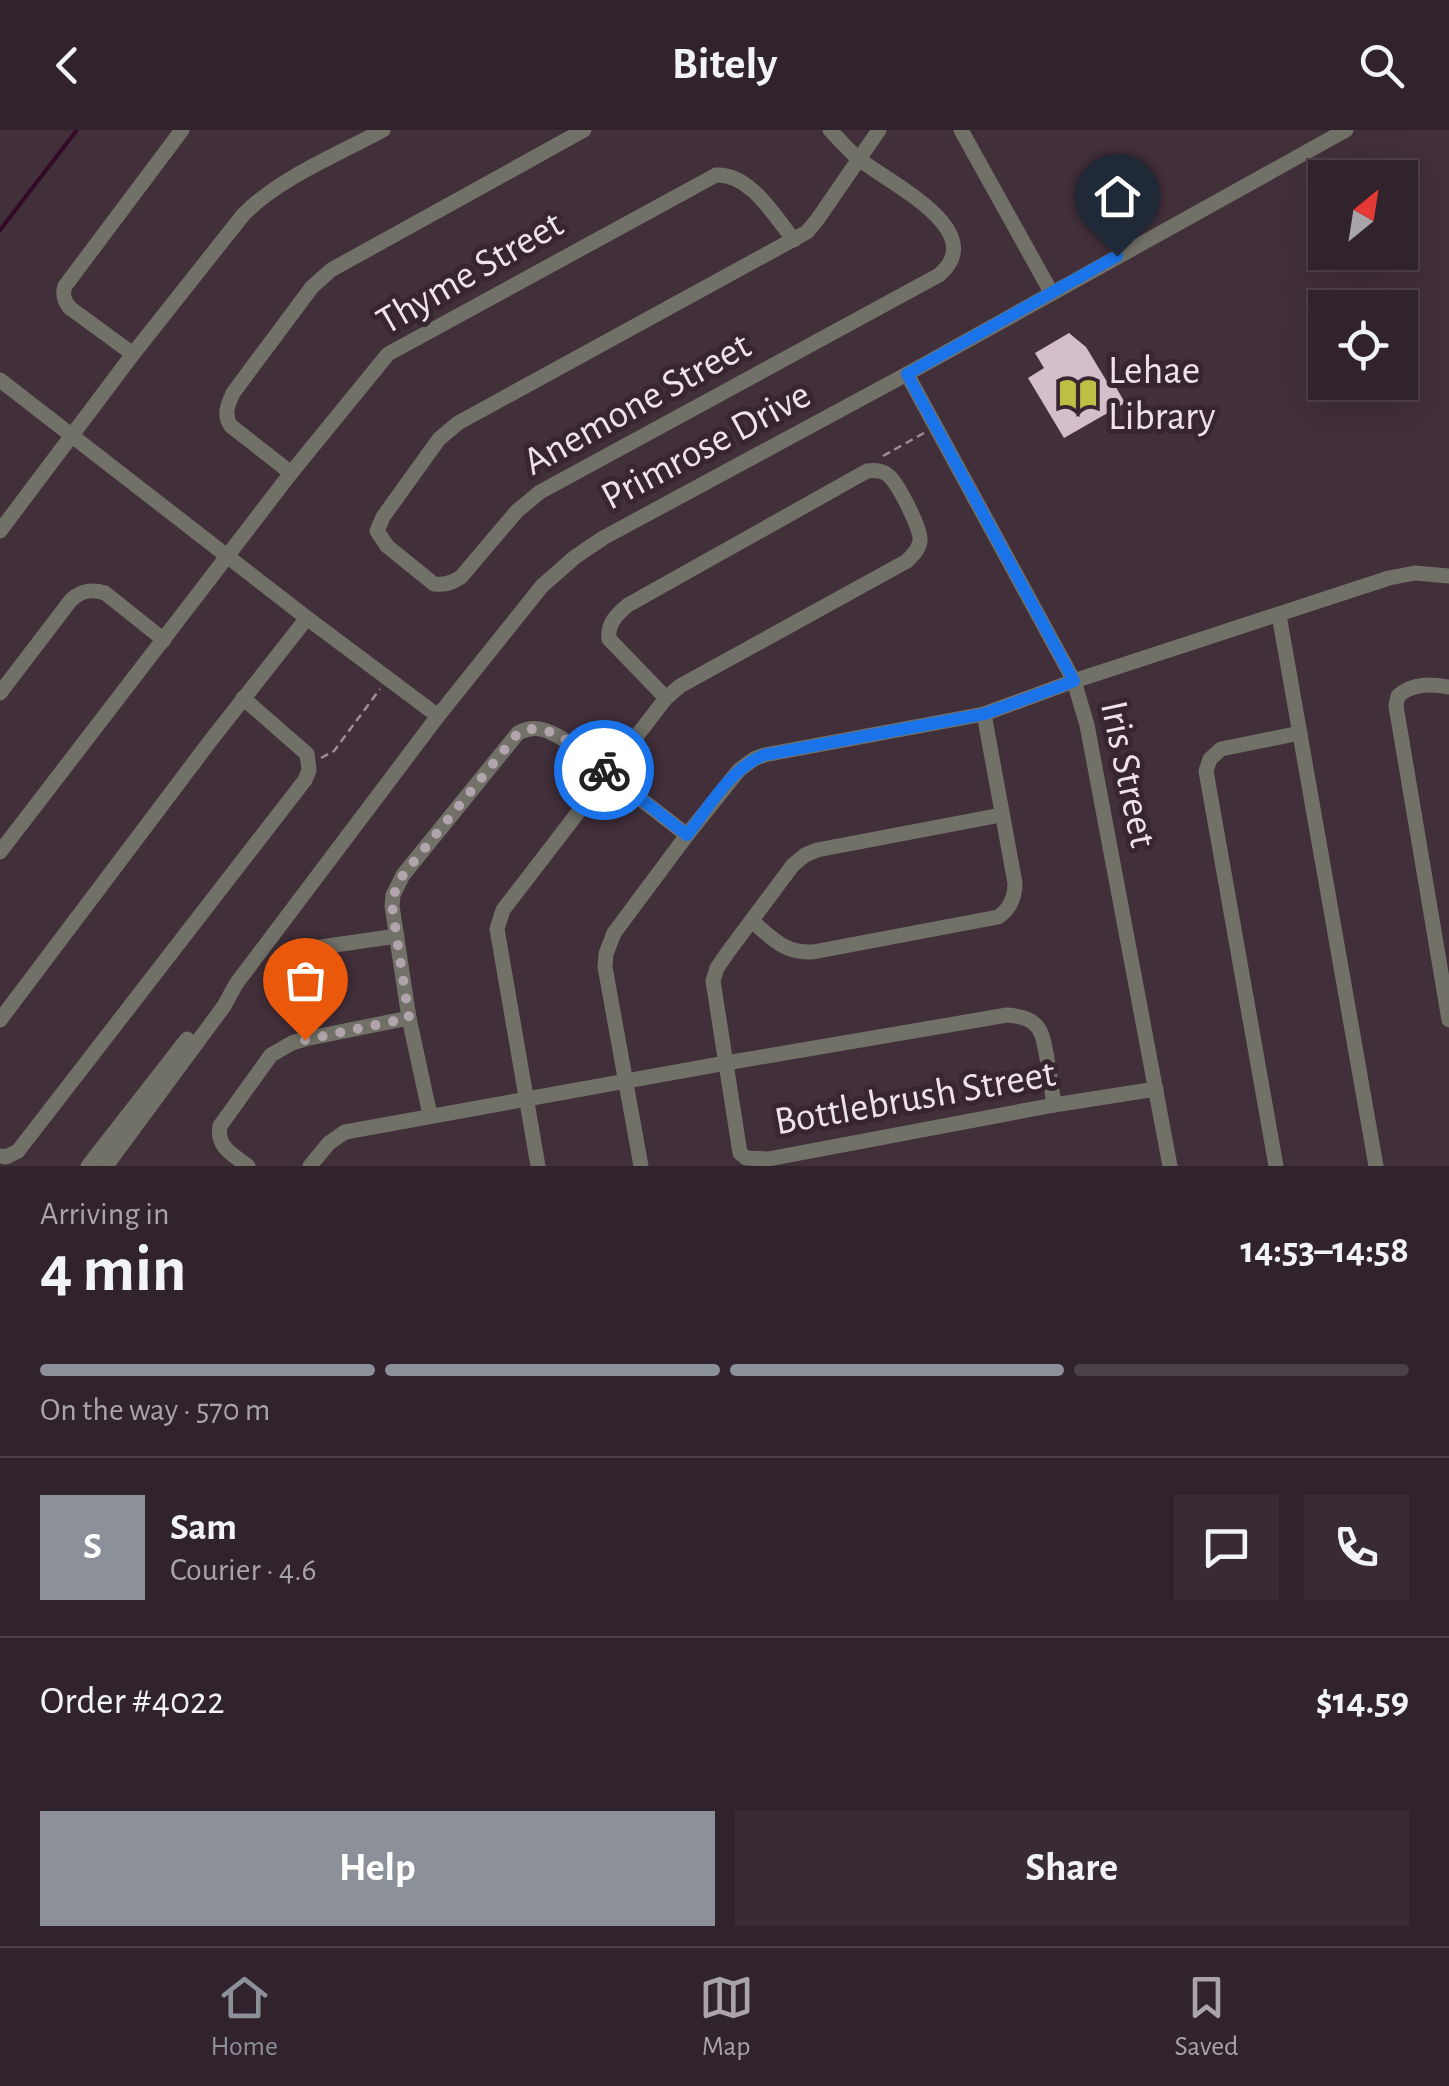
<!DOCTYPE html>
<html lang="en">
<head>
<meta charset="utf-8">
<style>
	body { margin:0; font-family:"Alegreya Sans",sans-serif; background:#392b34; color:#f1f3f6; height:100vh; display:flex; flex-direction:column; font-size:38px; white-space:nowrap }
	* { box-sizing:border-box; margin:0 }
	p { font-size:32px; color:#a8a4a9 }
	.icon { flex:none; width:55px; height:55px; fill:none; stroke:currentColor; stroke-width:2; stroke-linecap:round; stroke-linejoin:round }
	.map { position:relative; height:1036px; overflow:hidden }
	.sheet { display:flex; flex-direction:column; background:#31232c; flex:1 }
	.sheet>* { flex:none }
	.needle { width:65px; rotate:30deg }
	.fabs { position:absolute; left:1308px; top:30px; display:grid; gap:20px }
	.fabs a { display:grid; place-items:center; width:110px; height:110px; border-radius:0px; background:#31232c; box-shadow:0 10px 40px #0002,0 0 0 2px #4c4048; font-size:50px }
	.pin { position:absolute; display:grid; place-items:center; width:85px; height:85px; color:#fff; margin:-102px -42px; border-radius:50% 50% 50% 0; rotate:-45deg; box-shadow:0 0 10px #0007 }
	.pin .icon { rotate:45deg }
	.courier { position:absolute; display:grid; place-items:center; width:100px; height:100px; margin:-50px; border:8px solid #1a73e8; border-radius:50%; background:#fff; color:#222; box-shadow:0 2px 12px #0007 }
	.headline em { font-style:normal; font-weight:700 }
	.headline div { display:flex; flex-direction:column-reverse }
	.headline { display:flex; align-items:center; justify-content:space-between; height:170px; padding:0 40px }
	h1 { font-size:65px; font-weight:700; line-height:75px }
	.bar { display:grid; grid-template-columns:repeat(4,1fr); gap:15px 10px; align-content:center; height:120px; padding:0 40px }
	.bar i { height:12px; border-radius:8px; background:#4c4048 }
	.bar .active { background:#8c9099 }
	.bar p { grid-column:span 4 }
	.line { display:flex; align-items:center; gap:25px; padding:0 40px; border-top:2px solid #4c4048 }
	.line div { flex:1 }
	.round { display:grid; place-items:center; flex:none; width:105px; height:105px; border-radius:0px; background:#392b34 }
	.cta { display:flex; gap:20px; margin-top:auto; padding:20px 40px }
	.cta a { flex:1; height:115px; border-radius:0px; background:#8c9099; color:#fff; font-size:40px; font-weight:700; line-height:115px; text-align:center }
	.cta a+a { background:#392b34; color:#f1f3f6 }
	header { display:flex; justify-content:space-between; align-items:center; height:130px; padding:0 40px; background:#31232c; font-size:45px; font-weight:700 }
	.tabs { display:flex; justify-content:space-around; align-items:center; height:140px; border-top:2px solid #4c4048; background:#31232c; font-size:28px; color:#a8a4a9 }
	.tabs a { display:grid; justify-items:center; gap:5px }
	.tabs .active { color:#8c9099 }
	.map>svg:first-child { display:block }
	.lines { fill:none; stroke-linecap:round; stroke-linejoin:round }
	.stream { stroke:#340926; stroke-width:4 }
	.building { fill:#d4beca }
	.path { stroke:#9c8d96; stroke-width:2.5; stroke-dasharray:8 5; stroke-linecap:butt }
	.minor { stroke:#717168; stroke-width:15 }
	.done { stroke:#b2a4ac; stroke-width:10; stroke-dasharray:0 18 }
	.route { stroke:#1a73e8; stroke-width:12 }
	.labels { text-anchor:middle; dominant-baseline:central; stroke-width:10; stroke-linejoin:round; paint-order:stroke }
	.street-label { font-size:40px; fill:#efe3e9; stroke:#372630 }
	.poi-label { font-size:40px; fill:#efe3e9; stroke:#372630; text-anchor:start }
</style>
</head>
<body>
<header><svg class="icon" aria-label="back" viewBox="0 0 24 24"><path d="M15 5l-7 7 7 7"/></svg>Bitely<svg class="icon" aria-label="search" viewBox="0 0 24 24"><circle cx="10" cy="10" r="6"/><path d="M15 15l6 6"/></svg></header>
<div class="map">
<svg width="1449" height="1036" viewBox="0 0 1449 1036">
	<rect width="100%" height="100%" fill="#412f3a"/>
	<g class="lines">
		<polyline class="stream" points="0,100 77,0"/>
	</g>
	<polygon class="building" points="1069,203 1086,217 1109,255 1113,252 1125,273 1064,308 1028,248 1044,238 1035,223"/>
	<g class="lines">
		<g class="path">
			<polyline points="883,326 924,303"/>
			<polyline points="321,628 334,621 380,559"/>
		</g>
		<g class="minor">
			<path d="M830,0C839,9 848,20 858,28C886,52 992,100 939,145L540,362L517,381L461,447C452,453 445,455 434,454L387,416L377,401L383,387L439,309L458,293L807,102L817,90L879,0"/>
			<polyline points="961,0 1051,162"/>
			<path d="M133,224L70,178C64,171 62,165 65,156L182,0"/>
			<polyline points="907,244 1074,551 1087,595 1170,1036"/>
			<polyline points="0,250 307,488 438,586"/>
			<path d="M291,343L231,296C223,285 228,274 233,263L312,157L331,140L584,0"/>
			<path d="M0,401L133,224L243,85C279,48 337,25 383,0"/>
			<polyline points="1279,485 1376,1036"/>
			<path d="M1449,557C1431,554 1412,553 1398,566L1396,576L1449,890"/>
			<path d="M0,563L71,470C81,460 92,459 105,463L164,510"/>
			<polyline points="1001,685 817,720 805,725 793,735 728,822 717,838 713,851 740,1023 746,1028 768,1029 1054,975 1156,959"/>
			<path d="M0,722L291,343L388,224L716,45C750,43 775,87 794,110"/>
			<path d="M752,791C773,809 784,823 813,822L998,787C1010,779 1015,768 1015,753L984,584"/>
			<polyline points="293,821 397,806"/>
			<polyline points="0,890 211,610 307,488"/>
			<path d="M430,985L409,888L392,776L393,765L403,745L518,603C535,594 548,600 563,609L687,705"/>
			<polyline points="0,1026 6,1027 18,1021 305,650 309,640 307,624 243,568"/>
			<polyline points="88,1036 187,909"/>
			<polyline points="106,1036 224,876 236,854 438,586 542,456 575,427 603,408 907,244 1346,0"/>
			<path d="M248,1036C233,1025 216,1017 220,996L271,925L292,913L305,909L409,888"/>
			<path d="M310,1036L329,1013L345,1002L726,933L1007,885C1021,886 1035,889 1041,903C1047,917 1051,957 1054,975"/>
			<path d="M538,1036L497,799L503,780L666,568L680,556L907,431C913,425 919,419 920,411C922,400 898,354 889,346C883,340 875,340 867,341L628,475C617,484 607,494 609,509L666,568"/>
			<polyline points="641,1036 605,837 606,824 614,803 687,705 739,640 754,629 764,625 984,584 1074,551 1389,448 1415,443 1449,446"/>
			<polyline points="1276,1036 1206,641 1210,629 1221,619 1300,603"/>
		</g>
	</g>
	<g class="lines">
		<path class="done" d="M305,910L409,888L392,776L393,766L403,745L518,603C550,587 581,623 604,640"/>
		<path class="route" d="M604,640L687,705C709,677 731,638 764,625L984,584L1074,551L907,244L1117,126"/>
	</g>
	<defs>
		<g id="library-bare" transform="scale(3)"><path d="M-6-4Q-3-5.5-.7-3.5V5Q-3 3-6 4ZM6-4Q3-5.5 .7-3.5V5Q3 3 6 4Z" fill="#bbc045" stroke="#372630" stroke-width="2.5" paint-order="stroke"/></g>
	</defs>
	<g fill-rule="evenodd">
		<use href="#library-bare" x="1078" y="264"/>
	</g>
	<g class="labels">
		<g class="street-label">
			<text transform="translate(470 143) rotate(-30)">Thyme Street</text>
			<text transform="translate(637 274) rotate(-29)">Anemone Street</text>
			<text transform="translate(706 316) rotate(-28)">Primrose Drive</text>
			<text transform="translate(1128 644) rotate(78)">Iris Street</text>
			<text transform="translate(915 968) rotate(-10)">Bottlebrush Street</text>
		</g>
		<g class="poi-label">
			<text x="1108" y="241">Lehae<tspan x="1108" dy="46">Library</tspan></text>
		</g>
	</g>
</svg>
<div class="fabs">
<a><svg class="needle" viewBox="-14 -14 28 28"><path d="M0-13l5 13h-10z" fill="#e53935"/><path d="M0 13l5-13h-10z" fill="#a8a4a9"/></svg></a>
<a><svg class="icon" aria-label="locate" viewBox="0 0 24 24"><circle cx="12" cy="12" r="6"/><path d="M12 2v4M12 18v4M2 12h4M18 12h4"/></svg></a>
</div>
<div class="pin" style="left:305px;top:910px;background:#ea580c"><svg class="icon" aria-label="bag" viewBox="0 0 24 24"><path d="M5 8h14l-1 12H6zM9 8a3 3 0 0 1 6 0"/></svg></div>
<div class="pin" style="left:1117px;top:126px;background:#1f2937"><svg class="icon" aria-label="home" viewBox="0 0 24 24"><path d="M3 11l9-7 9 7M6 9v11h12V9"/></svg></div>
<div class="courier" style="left:604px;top:640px"><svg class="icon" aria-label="bike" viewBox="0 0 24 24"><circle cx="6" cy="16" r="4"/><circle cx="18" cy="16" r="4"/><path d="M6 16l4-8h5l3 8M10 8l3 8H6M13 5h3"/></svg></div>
</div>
<section class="sheet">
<div class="headline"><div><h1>4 min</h1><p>Arriving in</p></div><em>14:53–14:58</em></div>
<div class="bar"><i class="active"></i><i class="active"></i><i class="active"></i><i></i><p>On the way · 570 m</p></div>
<div class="line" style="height:180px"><b class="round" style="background:#8c9099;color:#fff">S</b><div><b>Sam</b><p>Courier · 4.6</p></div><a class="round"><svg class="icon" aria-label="chat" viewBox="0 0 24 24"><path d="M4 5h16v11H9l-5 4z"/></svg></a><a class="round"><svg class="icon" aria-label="phone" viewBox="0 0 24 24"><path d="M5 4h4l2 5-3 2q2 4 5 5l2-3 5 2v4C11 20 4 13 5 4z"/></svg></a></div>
<div class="line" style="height:130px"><div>Order #4022</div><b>$14.59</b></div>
<div class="cta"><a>Help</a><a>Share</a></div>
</section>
<nav class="tabs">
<a class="active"><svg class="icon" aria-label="home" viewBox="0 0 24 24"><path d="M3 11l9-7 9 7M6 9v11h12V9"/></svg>Home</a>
<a><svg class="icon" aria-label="map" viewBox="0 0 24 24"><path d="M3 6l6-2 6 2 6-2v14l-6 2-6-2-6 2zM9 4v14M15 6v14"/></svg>Map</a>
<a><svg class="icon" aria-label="saved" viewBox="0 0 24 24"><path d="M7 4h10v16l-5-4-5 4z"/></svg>Saved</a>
</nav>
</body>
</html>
